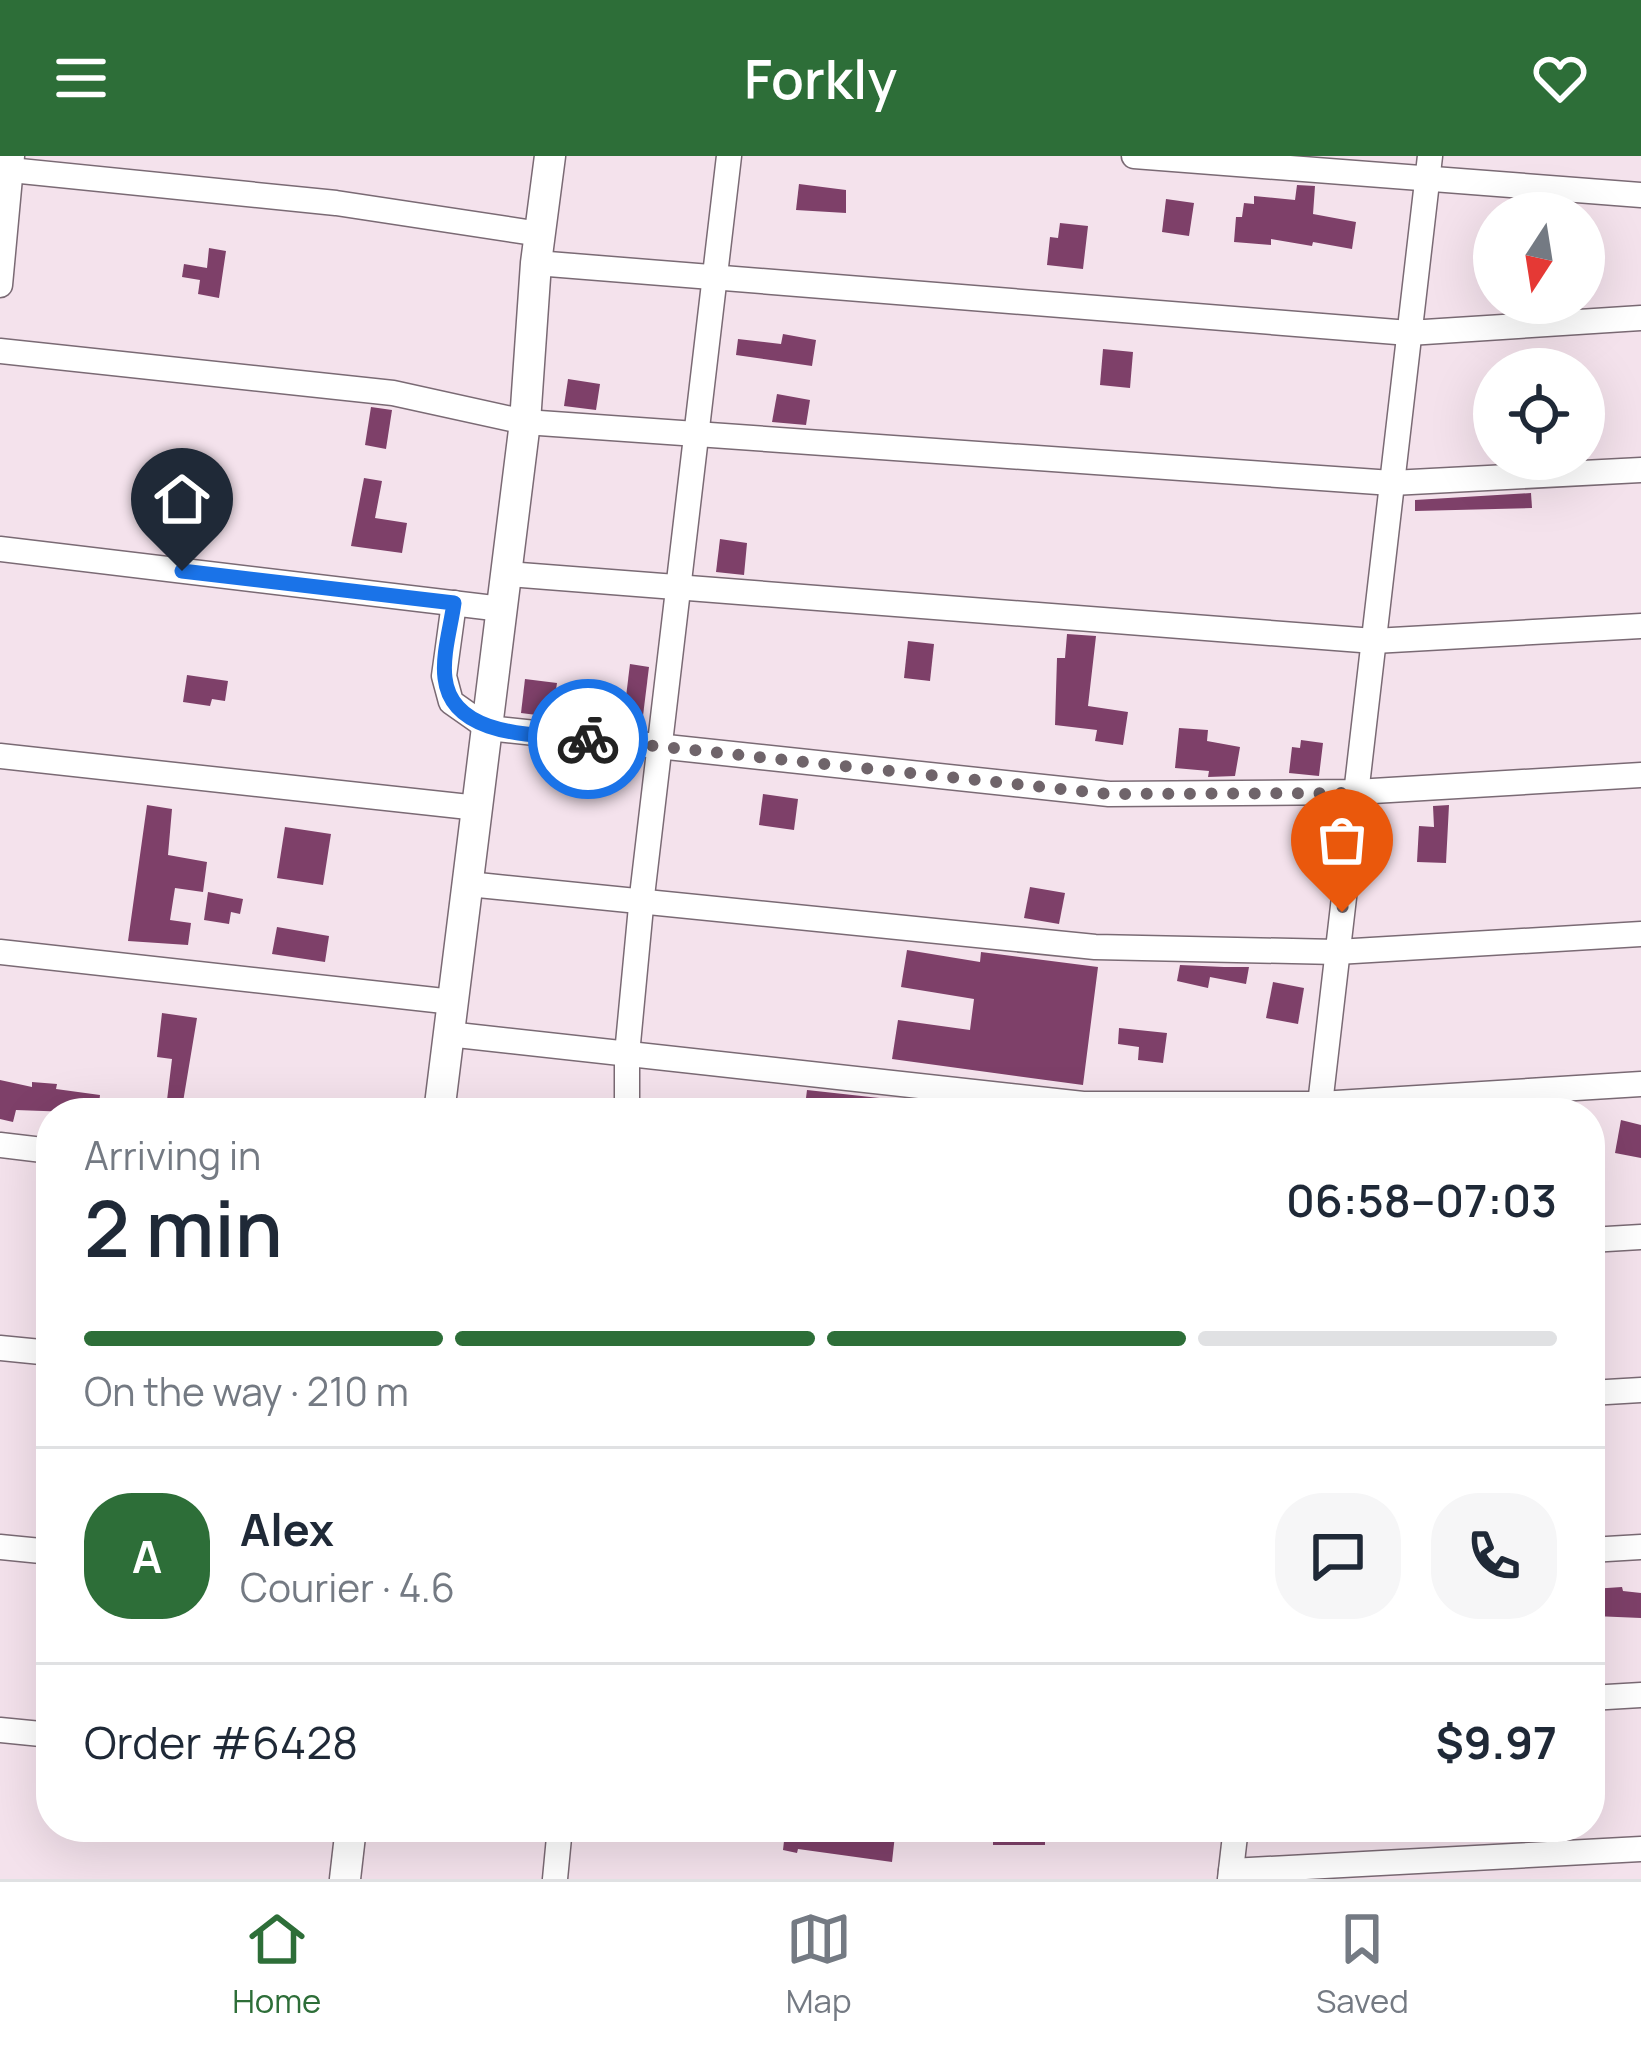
<!DOCTYPE html>
<html lang="en">
<head>
<meta charset="utf-8">
<style>
	body { margin:0; font-family:Manrope,sans-serif; background:#f6f6f7; color:#1f2937; height:100vh; display:flex; flex-direction:column; font-size:45px; white-space:nowrap }
	* { box-sizing:border-box; margin:0 }
	p { font-size:39px; color:#747a83 }
	.icon { flex:none; width:66px; height:66px; fill:none; stroke:currentColor; stroke-width:2; stroke-linecap:round; stroke-linejoin:round }
	.map { position:relative; flex:1; overflow:hidden }
	.side { position:absolute; left:36px; top:942px; width:1569px; height:744px; display:flex; flex-direction:column; background:#fff; border-radius:48px; box-shadow:0 12px 48px #0002 }
	.side>* { flex:none }
	.needle { width:78px; rotate:192deg }
	.buttons { position:absolute; left:1473px; top:36px; display:grid; gap:24px }
	.buttons a { display:grid; place-items:center; width:132px; height:132px; border-radius:50%; background:#fff; box-shadow:0 12px 48px #0002; font-size:60px }
	.pin { position:absolute; display:grid; place-items:center; width:102px; height:102px; color:#fff; margin:-123px -51px; border-radius:50% 50% 50% 0; rotate:-45deg; box-shadow:0 0 12px #0007 }
	.pin .icon { rotate:45deg }
	.courier { position:absolute; display:grid; place-items:center; width:120px; height:120px; margin:-60px; border:9px solid #1a73e8; border-radius:50%; background:#fff; color:#222; box-shadow:0 3px 15px #0007 }
	.headline em { font-style:normal; font-weight:600 }
	.headline div { display:flex; flex-direction:column-reverse }
	.headline { display:flex; align-items:center; justify-content:space-between; height:204px; padding:0 48px }
	h1 { font-size:78px; font-weight:600; line-height:90px }
	.bar { display:grid; grid-template-columns:repeat(4,1fr); gap:18px 12px; align-content:center; height:144px; padding:0 48px }
	.bar i { height:15px; border-radius:9px; background:#e0e1e3 }
	.bar .current { background:#2d6e38 }
	.bar p { grid-column:span 4 }
	.line { display:flex; align-items:center; gap:30px; padding:0 48px; border-top:3px solid #e0e1e3 }
	.line div { flex:1 }
	.round { display:grid; place-items:center; flex:none; width:126px; height:126px; border-radius:48px; background:#f6f6f7 }
	header { display:flex; justify-content:space-between; align-items:center; height:156px; padding:0 48px; background:#2d6e38; color:#fff; font-size:54px; font-weight:600 }
	.menu { display:flex; justify-content:space-around; align-items:center; height:168px; border-top:3px solid #e0e1e3; background:#fff; font-size:33px; color:#747a83 }
	.menu a { display:grid; justify-items:center; gap:6px }
	.menu .current { color:#2d6e38 }
	.map>svg:first-child { display:block }
	.building { fill:#7e4069 }
	.lines { fill:none; stroke-linecap:round; stroke-linejoin:round }
	.minor-casing { stroke:#7a6a74; stroke-width:27 }
	.major-casing { stroke:#7a6a74; stroke-width:33 }
	.minor { stroke:#fff; stroke-width:24 }
	.major { stroke:#fff; stroke-width:30 }
	.done { stroke:#6f646a; stroke-width:12; stroke-dasharray:0 21.6 }
	.route { stroke:#1a73e8; stroke-width:15 }
</style>
</head>
<body>
<header><svg class="icon" aria-label="menu" viewBox="0 0 24 24"><path d="M4 6h16M4 12h16M4 18h16"/></svg>Forkly<svg class="icon" aria-label="heart" viewBox="0 0 24 24"><path d="M12 20l-8-8c-3-5 5-10 8-4 3-6 11-1 8 4z"/></svg></header>
<div class="map">
<svg width="1641" height="1723" viewBox="0 0 1641 1723">
	<rect width="100%" height="100%" fill="#f4e2ec"/>
	<g class="building">
		<polygon points="799,28 846,34 846,57 796,54"/>
		<polygon points="1297,29 1315,30 1313,58 1356,66 1352,93 1313,86 1312,90 1271,83 1271,89 1234,86 1236,61 1242,61 1244,47 1254,48 1254,40 1295,44"/>
		<polygon points="1166,43 1194,47 1189,80 1162,76"/>
		<polygon points="1060,67 1088,70 1083,113 1047,109 1050,81 1058,82"/>
		<polygon points="209,92 226,95 219,142 198,138 200,124 182,121 184,108 207,112"/>
		<polygon points="783,178 816,184 812,210 736,199 738,183 781,188"/>
		<polygon points="1103,193 1133,196 1130,232 1100,229"/>
		<polygon points="568,223 600,228 596,254 564,250"/>
		<polygon points="777,238 810,244 806,269 772,266"/>
		<polygon points="371,251 392,254 386,293 365,289"/>
		<polygon points="364,322 382,325 375,362 407,367 402,397 351,390"/>
		<polygon points="1531,337 1532,352 1415,355 1415,344"/>
		<polygon points="720,383 747,387 744,419 716,416"/>
		<polygon points="1067,478 1096,480 1088,550 1128,556 1123,589 1095,585 1097,574 1055,569 1057,502 1065,502"/>
		<polygon points="908,485 934,488 930,525 904,522"/>
		<polygon points="630,508 649,511 642,568 623,565"/>
		<polygon points="187,519 228,525 225,545 212,543 210,550 183,546"/>
		<polygon points="525,523 557,527 552,561 521,557"/>
		<polygon points="1179,572 1208,574 1207,585 1240,591 1235,620 1208,621 1209,615 1175,612"/>
		<polygon points="1301,584 1323,587 1319,620 1289,617 1292,591 1300,592"/>
		<polygon points="763,638 798,643 794,674 759,669"/>
		<polygon points="147,649 172,653 168,699 207,706 203,736 175,732 170,764 191,767 188,789 128,785"/>
		<polygon points="1449,649 1446,707 1417,706 1419,670 1434,671 1433,650"/>
		<polygon points="285,671 331,678 323,729 277,722"/>
		<polygon points="1030,731 1065,737 1059,768 1024,762"/>
		<polygon points="208,736 243,743 240,758 231,756 229,768 204,764"/>
		<polygon points="277,771 329,780 325,806 272,798"/>
		<polygon points="907,794 980,806 981,796 1098,811 1083,929 892,903 898,864 970,874 974,843 901,831"/>
		<polygon points="1180,809 1224,811 1249,811 1246,828 1210,821 1208,832 1177,825"/>
		<polygon points="1273,826 1304,832 1298,868 1266,862"/>
		<polygon points="162,857 197,862 183,946 167,944 172,903 157,901"/>
		<polygon points="1119,872 1167,877 1163,907 1138,904 1139,891 1118,888"/>
		<polygon points="0,924 32,931 32,926 57,928 56,933 100,939 98,957 16,954 13,966 0,963"/>
		<polygon points="807,934 988,954 988,957 854,957 805,950"/>
		<polygon points="1621,964 1641,969 1641,1002 1615,997"/>
		<polygon points="1622,1431 1623,1435 1641,1437 1641,1462 1594,1460 1592,1433"/>
		<polygon points="822,1671 868,1671 876,1672 876,1677 895,1679 892,1706 798,1693 797,1697 783,1694 785,1676 820,1682"/>
		<rect x="993" y="1671" width="52" height="18"/>
	</g>
	<g class="lines">
		<g class="minor-casing">
			<g id="minor">
				<polyline points="1134,0 1641,39"/>
				<polyline points="0,13 336,47 540,78"/>
				<polyline points="536,107 1409,177 1641,162"/>
				<polyline points="0,129 12,0"/>
				<polyline points="0,195 393,237 525,266 1392,327 1641,314"/>
				<polyline points="0,393 502,453"/>
				<polyline points="507,418 1374,485 1641,470"/>
				<polyline points="454,447 444,520 451,546 488,572 1109,638 1356,636 1641,619"/>
				<polyline points="0,600 478,652"/>
				<polyline points="468,728 1095,791 1337,796 1641,778"/>
				<polyline points="0,796 453,846"/>
				<polyline points="448,878 1083,948 1320,948 1641,928"/>
				<polyline points="627,957 627,898 642,740 729,0"/>
				<polyline points="1319,957 1430,0"/>
				<polyline points="0,989 51,995"/>
				<polyline points="1590,1084 1641,1081"/>
				<polyline points="0,1192 51,1197"/>
				<polyline points="1590,1237 1641,1234"/>
				<polyline points="0,1391 51,1396"/>
				<polyline points="1590,1394 1641,1391"/>
				<polyline points="1590,1542 1641,1539"/>
				<polyline points="0,1574 51,1579"/>
				<polyline points="1231,1715 1641,1693"/>
				<polyline points="555,1723 560,1671"/>
				<polyline points="1230,1723 1236,1671"/>
			</g>
		</g>
		<g class="major-casing">
			<g id="major">
				<polyline points="439,957 525,266 536,107 550,0"/>
				<polyline points="345,1723 351,1671"/>
			</g>
		</g>
		<use href="#minor" class="minor"/>
		<use href="#major" class="major"/>
	</g>
	<g class="lines">
		<polyline class="done" points="588,583 1109,638 1356,637 1342,756"/>
		<path class="route" d="M182,415L454,447C451,470 442,499 445,522C452,584 542,578 588,583"/>
	</g>
</svg>
<div class="buttons">
<a><svg class="needle" viewBox="-14 -14 28 28"><path d="M0-13l5 13h-10z" fill="#e53935"/><path d="M0 13l5-13h-10z" fill="#747a83"/></svg></a>
<a><svg class="icon" aria-label="locate" viewBox="0 0 24 24"><circle cx="12" cy="12" r="6"/><path d="M12 2v4M12 18v4M2 12h4M18 12h4"/></svg></a>
</div>
<div class="pin" style="left:1342px;top:756px;background:#ea580c"><svg class="icon" aria-label="bag" viewBox="0 0 24 24"><path d="M5 8h14l-1 12H6zM9 8a3 3 0 0 1 6 0"/></svg></div>
<div class="pin" style="left:182px;top:415px;background:#1f2937"><svg class="icon" aria-label="home" viewBox="0 0 24 24"><path d="M3 11l9-7 9 7M6 9v11h12V9"/></svg></div>
<div class="courier" style="left:588px;top:583px"><svg class="icon" aria-label="bike" viewBox="0 0 24 24"><circle cx="6" cy="16" r="4"/><circle cx="18" cy="16" r="4"/><path d="M6 16l4-8h5l3 8M10 8l3 8H6M13 5h3"/></svg></div>
<section class="side">
<div class="headline"><div><h1>2 min</h1><p>Arriving in</p></div><em>06:58–07:03</em></div>
<div class="bar"><i class="current"></i><i class="current"></i><i class="current"></i><i></i><p>On the way · 210 m</p></div>
<div class="line" style="height:216px"><b class="round" style="background:#2d6e38;color:#fff">A</b><div><b>Alex</b><p>Courier · 4.6</p></div><a class="round"><svg class="icon" aria-label="chat" viewBox="0 0 24 24"><path d="M4 5h16v11H9l-5 4z"/></svg></a><a class="round"><svg class="icon" aria-label="phone" viewBox="0 0 24 24"><path d="M5 4h4l2 5-3 2q2 4 5 5l2-3 5 2v4C11 20 4 13 5 4z"/></svg></a></div>
<div class="line" style="height:156px"><div>Order #6428</div><b>$9.97</b></div>
</section>
</div>
<nav class="menu">
<a class="current"><svg class="icon" aria-label="home" viewBox="0 0 24 24"><path d="M3 11l9-7 9 7M6 9v11h12V9"/></svg>Home</a>
<a><svg class="icon" aria-label="map" viewBox="0 0 24 24"><path d="M3 6l6-2 6 2 6-2v14l-6 2-6-2-6 2zM9 4v14M15 6v14"/></svg>Map</a>
<a><svg class="icon" aria-label="saved" viewBox="0 0 24 24"><path d="M7 4h10v16l-5-4-5 4z"/></svg>Saved</a>
</nav>
</body>
</html>
